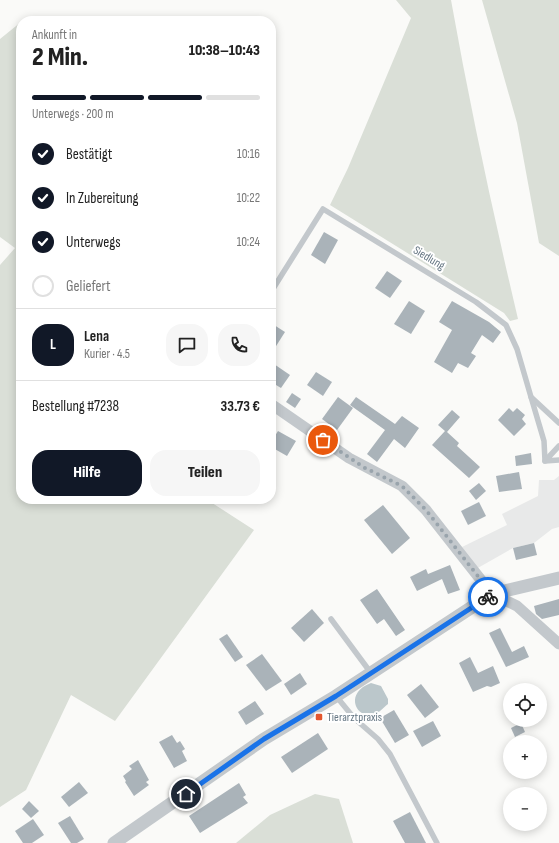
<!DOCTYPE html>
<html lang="de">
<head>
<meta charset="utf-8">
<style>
	body { margin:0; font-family:"Sofia Sans Condensed",sans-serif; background:#f6f6f6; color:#222; height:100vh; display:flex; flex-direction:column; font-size:15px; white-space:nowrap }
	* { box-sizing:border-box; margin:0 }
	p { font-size:13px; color:#767676 }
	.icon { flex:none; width:22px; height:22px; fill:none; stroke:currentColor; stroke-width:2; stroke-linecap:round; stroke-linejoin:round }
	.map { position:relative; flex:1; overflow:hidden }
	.sheet { position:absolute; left:16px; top:16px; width:260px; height:488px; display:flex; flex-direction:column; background:#fff; border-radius:16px; box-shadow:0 2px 10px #0003 }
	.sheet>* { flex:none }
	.fabs { position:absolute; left:503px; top:683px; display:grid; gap:8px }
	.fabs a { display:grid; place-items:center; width:44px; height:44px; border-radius:50%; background:#fff; box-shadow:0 2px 10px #0003; font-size:20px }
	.pin { position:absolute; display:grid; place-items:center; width:34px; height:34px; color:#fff; margin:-17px; border:2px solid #fff; border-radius:50%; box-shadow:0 1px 4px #0007 }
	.courier { position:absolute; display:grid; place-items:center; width:40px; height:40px; margin:-20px; border:3px solid #1a73e8; border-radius:50%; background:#fff; color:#222; box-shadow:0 1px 5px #0007 }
	.overview em { font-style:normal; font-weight:800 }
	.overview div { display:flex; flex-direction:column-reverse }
	.overview { display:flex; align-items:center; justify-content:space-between; height:68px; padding:0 16px }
	h1 { font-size:26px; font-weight:800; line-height:30px }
	.bar { display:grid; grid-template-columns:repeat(4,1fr); gap:6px 4px; align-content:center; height:48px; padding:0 16px }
	.bar i { height:5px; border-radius:3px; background:#e0e0e0 }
	.bar .current { background:#111827 }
	.bar p { grid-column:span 4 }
	.line { display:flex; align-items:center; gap:10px; padding:0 16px; border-top:1px solid #e0e0e0 }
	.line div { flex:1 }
	.round { display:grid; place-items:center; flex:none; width:42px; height:42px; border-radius:16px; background:#f6f6f6 }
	ol { padding:0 16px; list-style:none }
	li { display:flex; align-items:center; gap:12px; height:44px }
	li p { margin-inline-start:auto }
	li .icon { padding:4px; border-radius:50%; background:#111827; color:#fff; stroke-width:4 }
	li:last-child { color:#767676 }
	li i { width:22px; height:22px; border:2px solid #e0e0e0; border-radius:50% }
	.button { display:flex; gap:8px; margin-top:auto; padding:8px 16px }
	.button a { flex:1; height:46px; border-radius:16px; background:#111827; color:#fff; font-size:16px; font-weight:800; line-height:46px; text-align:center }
	.button a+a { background:#f6f6f6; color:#222 }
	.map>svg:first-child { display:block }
	.built { fill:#e8e9e9 }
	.green { fill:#dadfd7 }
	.water { fill:#bbc7cb }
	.building { fill:#aab3b9 }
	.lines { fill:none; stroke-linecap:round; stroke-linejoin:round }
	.service { stroke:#c3c8cc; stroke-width:5.5 }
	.minor { stroke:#c3c8cc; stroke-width:11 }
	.tertiary { stroke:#c3c8cc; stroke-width:13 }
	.done { stroke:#99a4ac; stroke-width:4; stroke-dasharray:0 7.2 }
	.route { stroke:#1a73e8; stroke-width:5 }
	.poi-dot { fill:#e4572e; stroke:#fff; stroke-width:1.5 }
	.labels { text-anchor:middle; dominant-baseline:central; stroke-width:4; stroke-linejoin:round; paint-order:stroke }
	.street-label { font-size:12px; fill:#657683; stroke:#fff }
	.poi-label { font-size:12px; fill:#657683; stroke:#fff; text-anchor:start }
</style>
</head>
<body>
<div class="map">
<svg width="559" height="843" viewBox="0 0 559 843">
	<rect width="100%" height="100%" fill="#fafaf8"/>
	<polygon class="built" points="559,476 559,527 552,529 534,543 513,548 476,569 462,547 507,525 502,514 538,496 539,480 554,480"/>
	<g class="green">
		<path d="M396,0H451C470,107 493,213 518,319L510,321L504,313L330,205L348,168L411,18Z"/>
		<polygon points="482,0 559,0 559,256 539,243 517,123"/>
		<polygon points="21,22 21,499 206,499 254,530 115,721 71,695 26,790 0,807 0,265 15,248 0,237 0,39"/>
		<polygon points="315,794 339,799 353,843 236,843 270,815"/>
	</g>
	<path class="water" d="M371,683L381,686L388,699V704C383,708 378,714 372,715C356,718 344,693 371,683Z"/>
	<g class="building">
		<polygon points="324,232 338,240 325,264 311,255"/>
		<polygon points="387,271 402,281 390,298 375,288"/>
		<polygon points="409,301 425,311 411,334 394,324"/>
		<polygon points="452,301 489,322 501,332 493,343 482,335 471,353 476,356 468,368 458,363 452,373 434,362 452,330 439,322"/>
		<polygon points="271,323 285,332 271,354"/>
		<polygon points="271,362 290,375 281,388 271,382"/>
		<polygon points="316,372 332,382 323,396 307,385"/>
		<polygon points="292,393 301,399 295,408 286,402"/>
		<polygon points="338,397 353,408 337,430 322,419"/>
		<polygon points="356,397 395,424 402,416 419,428 405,448 394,439 377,462 367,454 385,430 350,405"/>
		<polygon points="509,408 513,412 517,408 525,415 522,419 526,424 514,436 498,420"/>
		<polygon points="452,410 460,417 447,432 459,443 457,446 480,467 469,478 432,445 445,431 438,425"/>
		<polygon points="278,431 296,441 287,456 273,448 276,441 273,439"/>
		<polygon points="531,453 532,464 516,466 515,456"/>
		<polygon points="519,472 522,489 499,492 496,476"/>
		<polygon points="479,483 486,491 476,500 469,491"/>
		<polygon points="479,502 486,516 468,525 461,511"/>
		<polygon points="383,505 410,538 392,554 364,520"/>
		<polygon points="534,543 537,555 516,560 513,548"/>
		<polygon points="450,565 460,590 448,594 442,579 417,591 410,577 426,569 428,574"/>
		<polygon points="377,589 405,630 396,636 384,619 377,624 360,600"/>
		<polygon points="559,599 559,615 542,619 536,614 534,606"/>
		<polygon points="312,609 324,623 304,642 291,628"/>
		<polygon points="500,628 512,652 524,646 529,657 506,667 489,633"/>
		<polygon points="227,634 243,657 235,662 219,639"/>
		<polygon points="262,654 282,681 266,691 246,665"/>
		<polygon points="470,657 478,673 493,666 500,683 491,687 487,686 473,692 459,663"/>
		<polygon points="300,673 307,684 291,695 284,684"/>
		<polygon points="421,684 439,707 425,718 407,695"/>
		<polygon points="255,701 264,714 246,725 238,712"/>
		<polygon points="394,710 409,735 395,743 380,718"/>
		<polygon points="433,721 441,736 422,747 413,731"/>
		<polygon points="521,723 525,732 515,737 511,728"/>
		<polygon points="318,733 328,749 292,773 281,757"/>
		<polygon points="172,735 177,743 180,741 185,749 182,751 187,761 174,768 159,742"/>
		<polygon points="138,760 149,780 146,782 149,785 134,796 125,782 126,781 123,776 132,769 129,766"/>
		<polygon points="79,782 88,793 69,807 61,797"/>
		<polygon points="239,783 246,795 243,797 248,803 200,833 189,816"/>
		<polygon points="29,801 39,811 31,818 22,809"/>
		<polygon points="410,812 426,843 405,843 393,821"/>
		<polygon points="70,816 84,839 77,843 71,843 58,823"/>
		<polygon points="33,819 44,835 32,843 23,843 15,831"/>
	</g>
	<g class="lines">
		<g class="service">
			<polyline points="271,292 323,209 476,302 506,325 517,349 531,397 559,423"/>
			<polyline points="531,397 544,441 545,461"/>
			<polyline points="559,446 545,461 559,460"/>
			<polyline points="331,619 371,673"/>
			<polyline points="336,696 354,718 378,739 390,754 437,843"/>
		</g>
		<polyline class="minor" points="271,404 349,458 402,486 426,510 492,594 517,606 559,644"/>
		<polyline class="tertiary" points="114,843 264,739 336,696 492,594 559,578"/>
	</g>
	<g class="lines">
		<polyline class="done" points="323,440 365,468 402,486 426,510 492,594 488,597"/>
		<polyline class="route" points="186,794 264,739 336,696 488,597"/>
	</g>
	<rect class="poi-dot" x="315" y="713" width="8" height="8" rx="2"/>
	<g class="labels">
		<g class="street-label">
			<text transform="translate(429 258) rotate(31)">Siedlung</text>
		</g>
		<g class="poi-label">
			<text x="327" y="717">Tierarztpraxis</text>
		</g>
	</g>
</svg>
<div class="fabs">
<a><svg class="icon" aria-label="locate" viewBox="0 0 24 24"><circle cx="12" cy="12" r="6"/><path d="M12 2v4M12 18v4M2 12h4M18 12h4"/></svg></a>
<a>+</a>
<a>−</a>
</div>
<div class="pin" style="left:323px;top:440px;background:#ea580c"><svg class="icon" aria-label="bag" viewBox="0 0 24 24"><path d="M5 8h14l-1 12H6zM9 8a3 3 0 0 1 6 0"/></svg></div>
<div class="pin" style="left:186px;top:794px;background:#1f2937"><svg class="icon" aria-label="home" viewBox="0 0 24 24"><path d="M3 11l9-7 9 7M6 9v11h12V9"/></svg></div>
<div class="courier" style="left:488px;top:597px"><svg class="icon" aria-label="bike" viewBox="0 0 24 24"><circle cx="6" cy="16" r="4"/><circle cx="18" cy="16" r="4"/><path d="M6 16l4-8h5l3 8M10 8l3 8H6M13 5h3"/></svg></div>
<section class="sheet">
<div class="overview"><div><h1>2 Min.</h1><p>Ankunft in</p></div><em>10:38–10:43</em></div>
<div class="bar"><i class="current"></i><i class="current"></i><i class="current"></i><i></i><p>Unterwegs · 200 m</p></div>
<ol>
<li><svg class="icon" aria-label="check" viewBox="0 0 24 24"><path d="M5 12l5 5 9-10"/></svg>Bestätigt<p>10:16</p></li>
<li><svg class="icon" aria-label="check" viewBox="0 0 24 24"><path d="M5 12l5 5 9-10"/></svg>In Zubereitung<p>10:22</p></li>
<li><svg class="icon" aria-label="check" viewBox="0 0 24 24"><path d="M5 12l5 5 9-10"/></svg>Unterwegs<p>10:24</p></li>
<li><i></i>Geliefert</li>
</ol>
<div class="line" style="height:72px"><b class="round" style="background:#111827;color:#fff">L</b><div><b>Lena</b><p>Kurier · 4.5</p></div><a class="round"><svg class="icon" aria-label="chat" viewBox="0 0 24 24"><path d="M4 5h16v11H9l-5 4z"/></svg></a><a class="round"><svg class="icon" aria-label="phone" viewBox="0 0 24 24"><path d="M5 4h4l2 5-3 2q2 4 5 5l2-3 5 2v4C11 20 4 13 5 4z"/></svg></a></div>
<div class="line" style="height:52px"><div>Bestellung #7238</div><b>33.73 €</b></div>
<div class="button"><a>Hilfe</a><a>Teilen</a></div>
</section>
</div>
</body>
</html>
